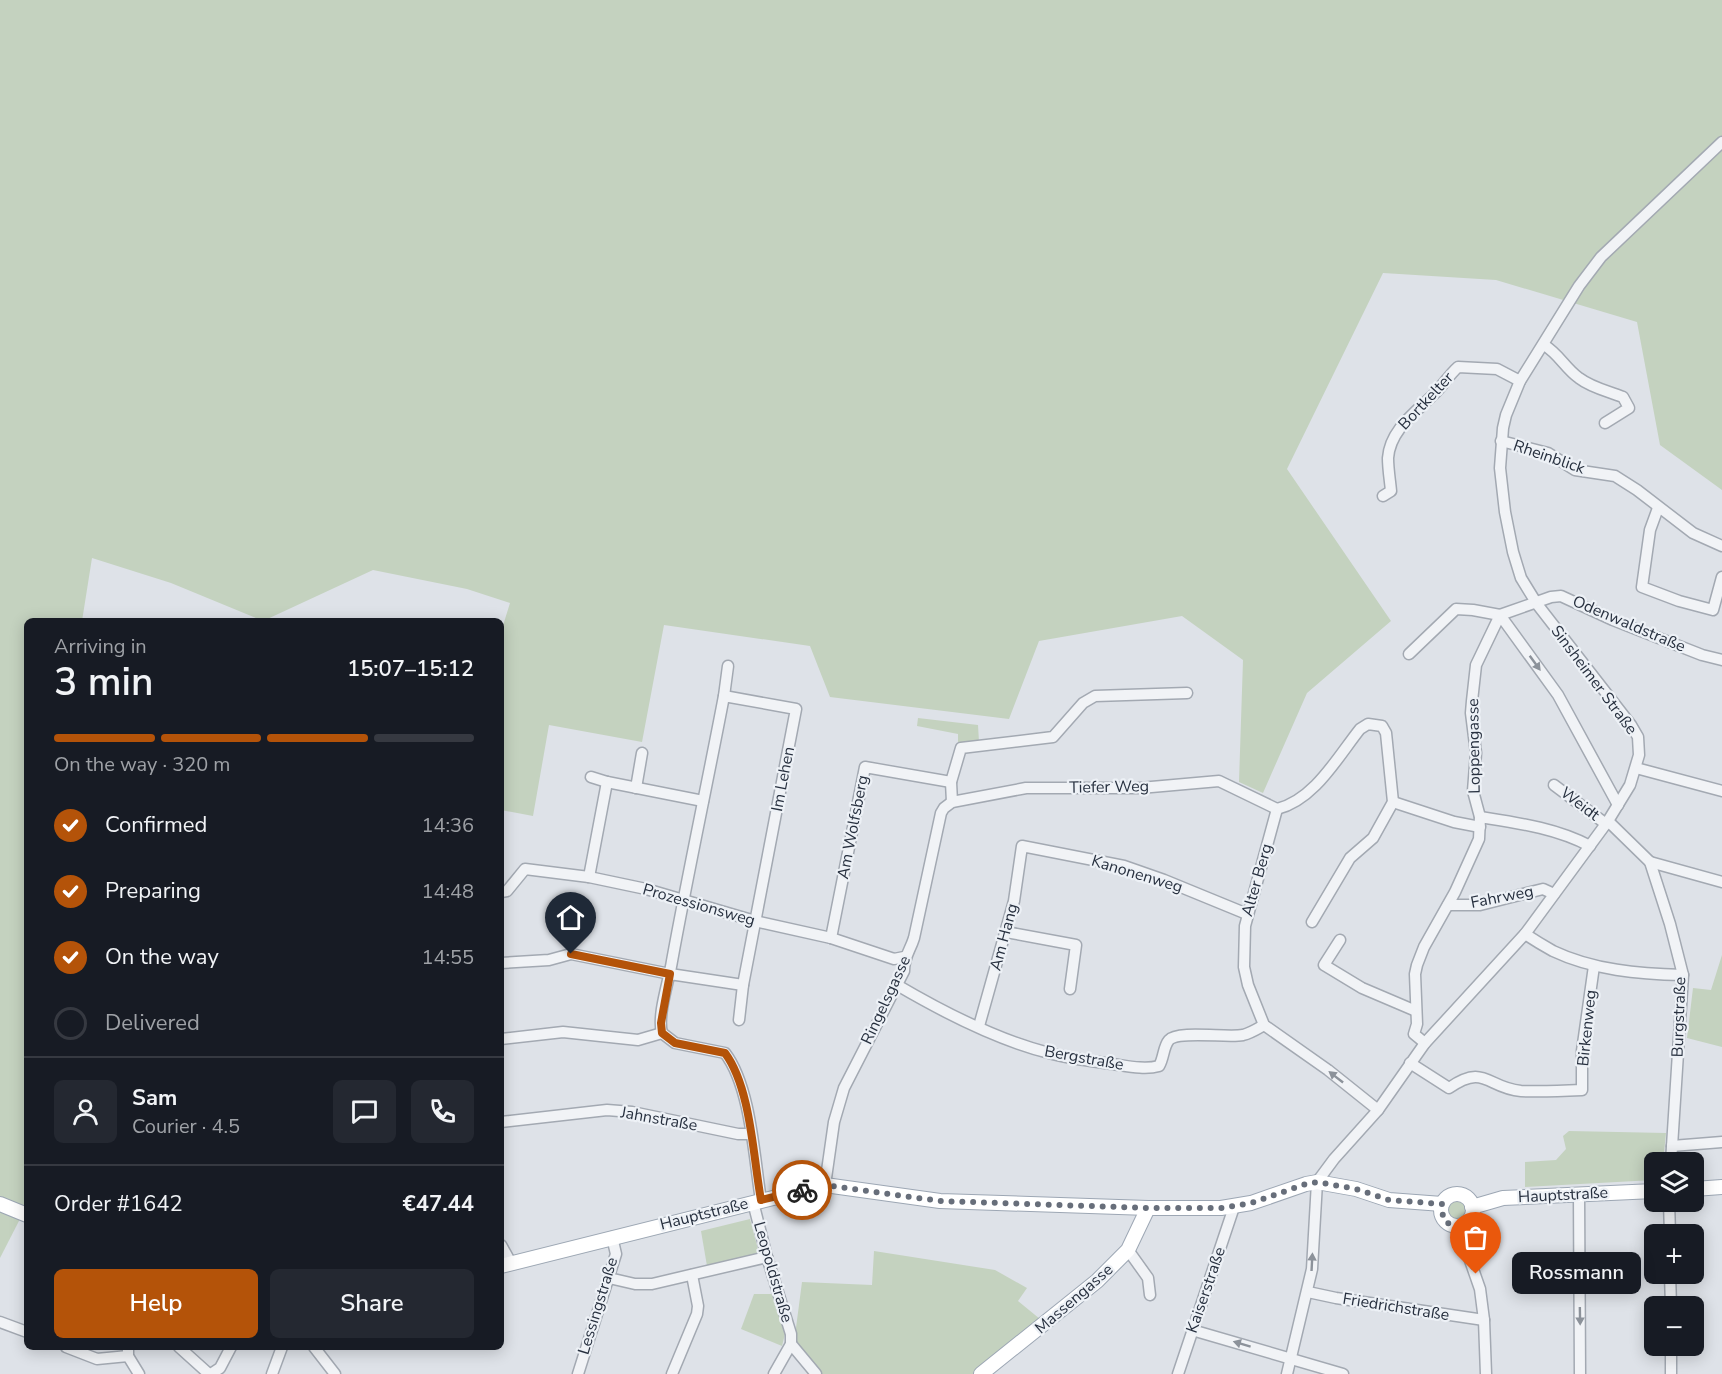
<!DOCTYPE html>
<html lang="en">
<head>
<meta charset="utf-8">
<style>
	body { margin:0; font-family:"Nunito Sans",sans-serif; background:#242831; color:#f1f3f6; height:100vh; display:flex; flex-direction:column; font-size:22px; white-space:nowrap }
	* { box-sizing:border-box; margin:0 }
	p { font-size:20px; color:#9ea1a6 }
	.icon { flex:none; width:33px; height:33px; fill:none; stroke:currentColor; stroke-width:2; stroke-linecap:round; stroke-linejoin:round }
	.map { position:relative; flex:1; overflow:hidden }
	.drawer { position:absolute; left:24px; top:618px; width:480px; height:732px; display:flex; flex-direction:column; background:#171b24; border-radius:9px; box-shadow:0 3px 15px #0003 }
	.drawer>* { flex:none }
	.fabs { position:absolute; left:1644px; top:1152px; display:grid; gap:12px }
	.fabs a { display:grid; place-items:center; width:60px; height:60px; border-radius:9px; background:#171b24; box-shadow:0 3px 15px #0003; font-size:30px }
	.pin { position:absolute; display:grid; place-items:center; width:51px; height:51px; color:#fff; margin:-62px -26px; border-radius:50% 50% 50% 0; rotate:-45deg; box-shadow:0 0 6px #0007 }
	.pin .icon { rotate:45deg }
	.courier { position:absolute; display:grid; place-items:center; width:60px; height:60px; margin:-30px; border:4px solid #b45309; border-radius:50%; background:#fff; color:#222; box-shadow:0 2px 8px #0007 }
	.bubble { position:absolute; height:42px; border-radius:9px; background:#171b24; box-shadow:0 3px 15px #0003; font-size:20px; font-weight:600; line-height:42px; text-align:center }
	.headline em { font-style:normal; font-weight:600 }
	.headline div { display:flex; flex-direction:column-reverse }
	.headline { display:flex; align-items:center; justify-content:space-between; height:102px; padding:0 30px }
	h1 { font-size:39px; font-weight:600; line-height:45px }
	.bar { display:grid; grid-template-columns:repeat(4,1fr); gap:9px 6px; align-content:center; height:72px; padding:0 30px }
	.bar i { height:8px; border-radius:4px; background:#363941 }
	.bar .active { background:#b45309 }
	.bar p { grid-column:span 4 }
	.line { display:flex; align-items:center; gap:15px; padding:0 30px; border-top:2px solid #363941 }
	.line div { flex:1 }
	.round { display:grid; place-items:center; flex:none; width:63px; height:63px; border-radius:9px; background:#242831 }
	ol { padding:0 30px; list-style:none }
	li { display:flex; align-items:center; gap:18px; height:66px }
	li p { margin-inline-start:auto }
	li .icon { padding:6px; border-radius:50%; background:#b45309; color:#fff; stroke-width:4 }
	li:last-child { color:#9ea1a6 }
	li i { width:33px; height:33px; border:3px solid #363941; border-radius:50% }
	.action { display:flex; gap:12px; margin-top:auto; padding:12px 30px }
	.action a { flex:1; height:69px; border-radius:9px; background:#b45309; color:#fff; font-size:24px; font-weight:600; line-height:69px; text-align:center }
	.action a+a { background:#242831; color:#f1f3f6 }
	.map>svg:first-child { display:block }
	.green { fill:#c4d2bf }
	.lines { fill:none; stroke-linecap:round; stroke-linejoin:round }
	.minor-casing { stroke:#a3a9b2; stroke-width:13 }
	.major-casing { stroke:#9da7b4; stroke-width:16 }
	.minor { stroke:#f1f3f6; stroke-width:10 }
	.major { stroke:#fff; stroke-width:14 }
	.oneway { fill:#8c929a }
	.done { stroke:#676e7a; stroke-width:6; stroke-dasharray:0 10.8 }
	.route { stroke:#b45309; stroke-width:8 }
	.labels { text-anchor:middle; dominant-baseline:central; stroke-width:4.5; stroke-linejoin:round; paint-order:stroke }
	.street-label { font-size:16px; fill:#27303f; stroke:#edf1f6 }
</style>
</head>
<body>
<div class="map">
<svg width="1722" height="1374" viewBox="0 0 1722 1374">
	<rect width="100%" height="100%" fill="#dee2e8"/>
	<g class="green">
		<polygon points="0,0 1722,0 1722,490 1660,445 1637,322 1496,280 1383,273 1287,469 1391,621 1307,693 1263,793 1239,782 1243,660 1182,616 1039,641 1009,719 830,697 810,646 664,625 642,742 549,725 533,816 501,810 501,632 510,603 467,589 373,570 263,621 171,583 92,558 82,621 27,621 27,1210 0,1201"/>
		<polygon points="918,718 978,725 979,742 958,743 958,734 917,726"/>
		<polygon points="1722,955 1722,1047 1687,1038 1693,988 1711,990"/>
		<polygon points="1569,1131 1666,1133 1663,1162 1654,1162 1654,1180 1525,1187 1525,1162 1556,1160 1566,1149 1563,1136"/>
		<circle cx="1457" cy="1210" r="9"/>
		<polygon points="0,1210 20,1219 0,1258"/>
		<polygon points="750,1219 759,1253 707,1266 701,1231"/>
		<polygon points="874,1251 995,1270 1027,1288 1018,1301 1040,1319 975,1374 817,1374 794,1343 802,1282 872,1285"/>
		<polygon points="754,1294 774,1294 785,1334 782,1346 741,1329"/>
	</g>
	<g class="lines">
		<g class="minor-casing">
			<g id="minor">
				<path d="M1544,345C1559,354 1565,368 1579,378C1592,388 1608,391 1623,397L1629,408L1605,423"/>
				<polyline points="1501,441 1548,453 1575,470 1615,476 1637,490 1693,533 1722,546"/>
				<path d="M1383,496L1391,491C1390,480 1388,469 1388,458C1390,430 1415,413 1433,395C1442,387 1448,376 1458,367L1497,369L1520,381"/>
				<polyline points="1658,508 1650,530 1642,587 1679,601 1713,610 1722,577"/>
				<polyline points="1500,615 1558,695 1618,805"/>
				<polyline points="1409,654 1456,609 1473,610 1500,615"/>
				<polyline points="724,696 728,666"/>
				<polyline points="1636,768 1722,791"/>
				<polyline points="591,777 607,782 703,801"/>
				<polyline points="1554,785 1606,824"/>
				<polyline points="636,788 642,753"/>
				<polyline points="952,802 951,782 961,748 1053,737 1083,703 1095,696 1187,693"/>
				<polyline points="1393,802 1454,822 1480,827"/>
				<polyline points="1277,809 1245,926 1244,967 1248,985 1264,1025 1328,1070 1378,1110"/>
				<path d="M1277,809C1314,800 1337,758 1360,729L1368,724L1382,726L1386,733L1393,802L1373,838L1350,858L1312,922"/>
				<path d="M1480,817C1518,823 1556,828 1590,846"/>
				<polyline points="1608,821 1650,862 1670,924 1683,975 1671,1162"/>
				<polyline points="1650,862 1722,882"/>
				<polyline points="589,877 607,782"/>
				<polyline points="501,892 507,891 525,869 589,877 646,889 755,921 831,938 894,959 904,957"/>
				<polyline points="1448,905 1480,905 1543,889 1554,894"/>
				<polyline points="1006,932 1076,945 1070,989"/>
				<path d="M1525,934C1534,940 1544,946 1553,951C1593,970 1639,974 1683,975"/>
				<polyline points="831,938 865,767 951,782"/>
				<polyline points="1340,940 1324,965 1362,988 1416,1011"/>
				<path d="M501,963L549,960L571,954L670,974L743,985L796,709L724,696C707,785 688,873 672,961C669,981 657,1015 662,1033L675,1043L725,1053C751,1087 754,1158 761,1200"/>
				<path d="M897,985C943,1012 997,1040 1049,1053C1070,1059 1091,1061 1113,1064C1127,1066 1145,1070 1159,1066C1164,1058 1163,1047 1169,1040C1178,1030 1227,1038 1243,1035C1251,1033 1257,1029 1264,1025"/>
				<polyline points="739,1020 743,985"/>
				<polyline points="979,1026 1014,901 1022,846 1124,866 1164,880 1247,914"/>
				<polyline points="501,1039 563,1032 638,1040 662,1033"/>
				<polyline points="1425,1043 1414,1034 1417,1024 1415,974 1417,965 1424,947 1455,892 1479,839 1480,817 1473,791 1476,753 1471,713 1472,701 1476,665 1500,615 1551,597 1561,596 1613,620 1702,655 1722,660"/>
				<path d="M1410,1063L1449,1088C1485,1063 1487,1088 1521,1091C1541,1092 1562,1091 1582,1090V1051L1594,966"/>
				<polyline points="501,1122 607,1110 632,1112 738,1134 751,1134"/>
				<polyline points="1672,1146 1722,1142"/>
				<path d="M825,1185L834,1122L844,1088L904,971C904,956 910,951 914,938L941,813L944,808L952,802L1026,788H1140L1219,781L1277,809"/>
				<polyline points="1579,1194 1580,1374"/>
				<polyline points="753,1202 767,1257 791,1334 791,1344 774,1374"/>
				<polyline points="1669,1202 1670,1234"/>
				<polyline points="1458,1226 1480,1289 1484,1320 1486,1374"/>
				<polyline points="501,1245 511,1263"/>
				<polyline points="1128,1250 1148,1278 1150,1295"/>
				<polyline points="1670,1274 1671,1306"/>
				<polyline points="609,1278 635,1284 652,1284 767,1257"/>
				<polyline points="1308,1292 1336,1298 1484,1320"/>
				<polyline points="0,1322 27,1332"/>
				<polyline points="1192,1330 1343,1374"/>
				<polyline points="791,1344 816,1374"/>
				<polyline points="1671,1346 1671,1374"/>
				<polyline points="66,1347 97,1359 128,1356"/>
				<polyline points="128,1347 128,1356 139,1374"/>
				<polyline points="179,1347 209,1374"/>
				<polyline points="314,1347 335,1374"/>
				<polyline points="211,1374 220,1368 231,1347"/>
				<polyline points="272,1374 282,1347"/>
				<polyline points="578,1374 616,1254 612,1237"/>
				<polyline points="672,1374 697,1314 698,1306 692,1275"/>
				<polyline points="1178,1374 1234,1207"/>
				<polyline points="1287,1374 1312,1269 1317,1182 1334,1159 1378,1110 1425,1043 1525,934 1608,821 1630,785 1639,755 1638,737 1631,725 1537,604 1521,578 1513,552 1505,512 1500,468 1503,428 1506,415 1520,381 1579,286 1601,257 1722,142"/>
			</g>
		</g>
		<g class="major-casing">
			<g id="major">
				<polyline points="1694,1189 1722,1187"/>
				<circle cx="1457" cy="1210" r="16"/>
				<polyline points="0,1204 27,1215"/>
				<polyline points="1472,1207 1503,1198 1654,1191"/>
				<polyline points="501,1266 825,1185 940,1201 1148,1208 1221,1208 1251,1203 1306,1184 1317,1182 1356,1189 1389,1200 1442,1204"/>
				<polyline points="981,1374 1097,1281 1128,1250 1148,1208"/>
			</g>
		</g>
		<use href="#minor" class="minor"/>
		<use href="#major" class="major"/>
	</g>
	<defs><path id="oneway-solid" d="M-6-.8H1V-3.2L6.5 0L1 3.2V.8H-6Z" transform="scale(1.5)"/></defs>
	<g class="oneway">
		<use href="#oneway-solid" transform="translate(1535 663) rotate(54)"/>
		<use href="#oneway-solid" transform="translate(1336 1077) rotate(-142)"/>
		<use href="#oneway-solid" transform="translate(1312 1262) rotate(-87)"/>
		<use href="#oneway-solid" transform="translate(1580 1316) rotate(89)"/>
		<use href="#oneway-solid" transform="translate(1242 1344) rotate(-163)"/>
	</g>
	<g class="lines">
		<polyline class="done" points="802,1190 825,1185 940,1201 1148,1208 1221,1208 1251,1203 1306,1184 1317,1182 1356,1189 1389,1200 1442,1204 1443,1218 1449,1224 1458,1226 1476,1274"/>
		<path class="route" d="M571,954L670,974L661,1023L662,1033L675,1043L725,1053C751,1088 753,1157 761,1200L802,1190"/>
	</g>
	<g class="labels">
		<g class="street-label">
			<text transform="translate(1426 401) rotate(-47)">Bortkelter</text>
			<text transform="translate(1549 457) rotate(19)">Rheinblick</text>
			<text transform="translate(1629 624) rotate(23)">Odenwaldstraße</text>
			<text transform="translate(1594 680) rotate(53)">Sinsheimer Straße</text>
			<text transform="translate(1474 746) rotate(-91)">Loppengasse</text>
			<text transform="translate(783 779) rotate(-79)">Im Lehen</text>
			<text transform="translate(1109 787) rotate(-1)">Tiefer Weg</text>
			<text transform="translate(1580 804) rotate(37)">Weidt</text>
			<text transform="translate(853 827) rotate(-79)">Am Wolfsberg</text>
			<text transform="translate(1137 874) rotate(17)">Kanonenweg</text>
			<text transform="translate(1257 880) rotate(-74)">Alter Berg</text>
			<text transform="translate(1502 897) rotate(-11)">Fahrweg</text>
			<text transform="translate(699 905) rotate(16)">Prozessionsweg</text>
			<text transform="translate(1004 937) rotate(-75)">Am Hang</text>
			<text transform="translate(886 1000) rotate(-65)">Ringelsgasse</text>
			<text transform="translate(1679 1017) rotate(-88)">Burgstraße</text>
			<text transform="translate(1587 1028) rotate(-84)">Birkenweg</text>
			<text transform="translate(1084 1058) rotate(10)">Bergstraße</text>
			<text transform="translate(659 1119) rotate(10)">Jahnstraße</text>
			<text transform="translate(1563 1195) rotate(-3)">Hauptstraße</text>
			<text transform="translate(704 1214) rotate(-14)">Hauptstraße</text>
			<text transform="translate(773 1272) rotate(74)">Leopoldstraße</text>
			<text transform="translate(1206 1290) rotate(-71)">Kaiserstraße</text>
			<text transform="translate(1074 1299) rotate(-41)">Massengasse</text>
			<text transform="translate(598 1306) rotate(-73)">Lessingstraße</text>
			<text transform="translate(1396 1307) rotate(9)">Friedrichstraße</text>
		</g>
	</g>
</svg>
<div class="fabs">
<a><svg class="icon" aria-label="layers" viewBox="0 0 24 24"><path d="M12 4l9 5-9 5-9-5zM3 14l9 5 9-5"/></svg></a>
<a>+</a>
<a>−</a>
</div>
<div class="pin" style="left:1476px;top:1274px;background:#ea580c"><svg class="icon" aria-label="bag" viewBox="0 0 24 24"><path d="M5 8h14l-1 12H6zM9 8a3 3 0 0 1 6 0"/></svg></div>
<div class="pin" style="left:571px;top:954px;background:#1f2937"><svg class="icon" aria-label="home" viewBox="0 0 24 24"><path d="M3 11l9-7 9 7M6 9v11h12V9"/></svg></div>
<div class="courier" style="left:802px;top:1190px"><svg class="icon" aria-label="bike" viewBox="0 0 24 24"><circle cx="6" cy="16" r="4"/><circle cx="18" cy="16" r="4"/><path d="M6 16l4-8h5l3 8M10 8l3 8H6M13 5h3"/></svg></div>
<div class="bubble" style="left:1512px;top:1252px;width:129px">Rossmann</div>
<section class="drawer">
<div class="headline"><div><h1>3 min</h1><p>Arriving in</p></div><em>15:07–15:12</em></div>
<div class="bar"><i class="active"></i><i class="active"></i><i class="active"></i><i></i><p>On the way · 320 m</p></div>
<ol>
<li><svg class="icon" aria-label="check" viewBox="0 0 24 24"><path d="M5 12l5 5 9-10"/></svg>Confirmed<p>14:36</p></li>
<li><svg class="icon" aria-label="check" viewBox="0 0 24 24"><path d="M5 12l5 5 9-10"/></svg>Preparing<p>14:48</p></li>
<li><svg class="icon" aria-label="check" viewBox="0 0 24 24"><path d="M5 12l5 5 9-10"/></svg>On the way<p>14:55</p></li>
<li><i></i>Delivered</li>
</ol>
<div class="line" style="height:108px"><a class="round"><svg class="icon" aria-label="person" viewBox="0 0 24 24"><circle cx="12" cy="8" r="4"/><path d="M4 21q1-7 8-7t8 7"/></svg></a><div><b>Sam</b><p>Courier · 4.5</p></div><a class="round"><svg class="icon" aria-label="chat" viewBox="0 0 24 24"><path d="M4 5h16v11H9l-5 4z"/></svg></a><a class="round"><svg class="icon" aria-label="phone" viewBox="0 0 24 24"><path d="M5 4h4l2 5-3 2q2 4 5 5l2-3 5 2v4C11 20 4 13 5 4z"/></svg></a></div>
<div class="line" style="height:78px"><div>Order #1642</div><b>€47.44</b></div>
<div class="action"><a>Help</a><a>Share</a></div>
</section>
</div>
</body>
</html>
